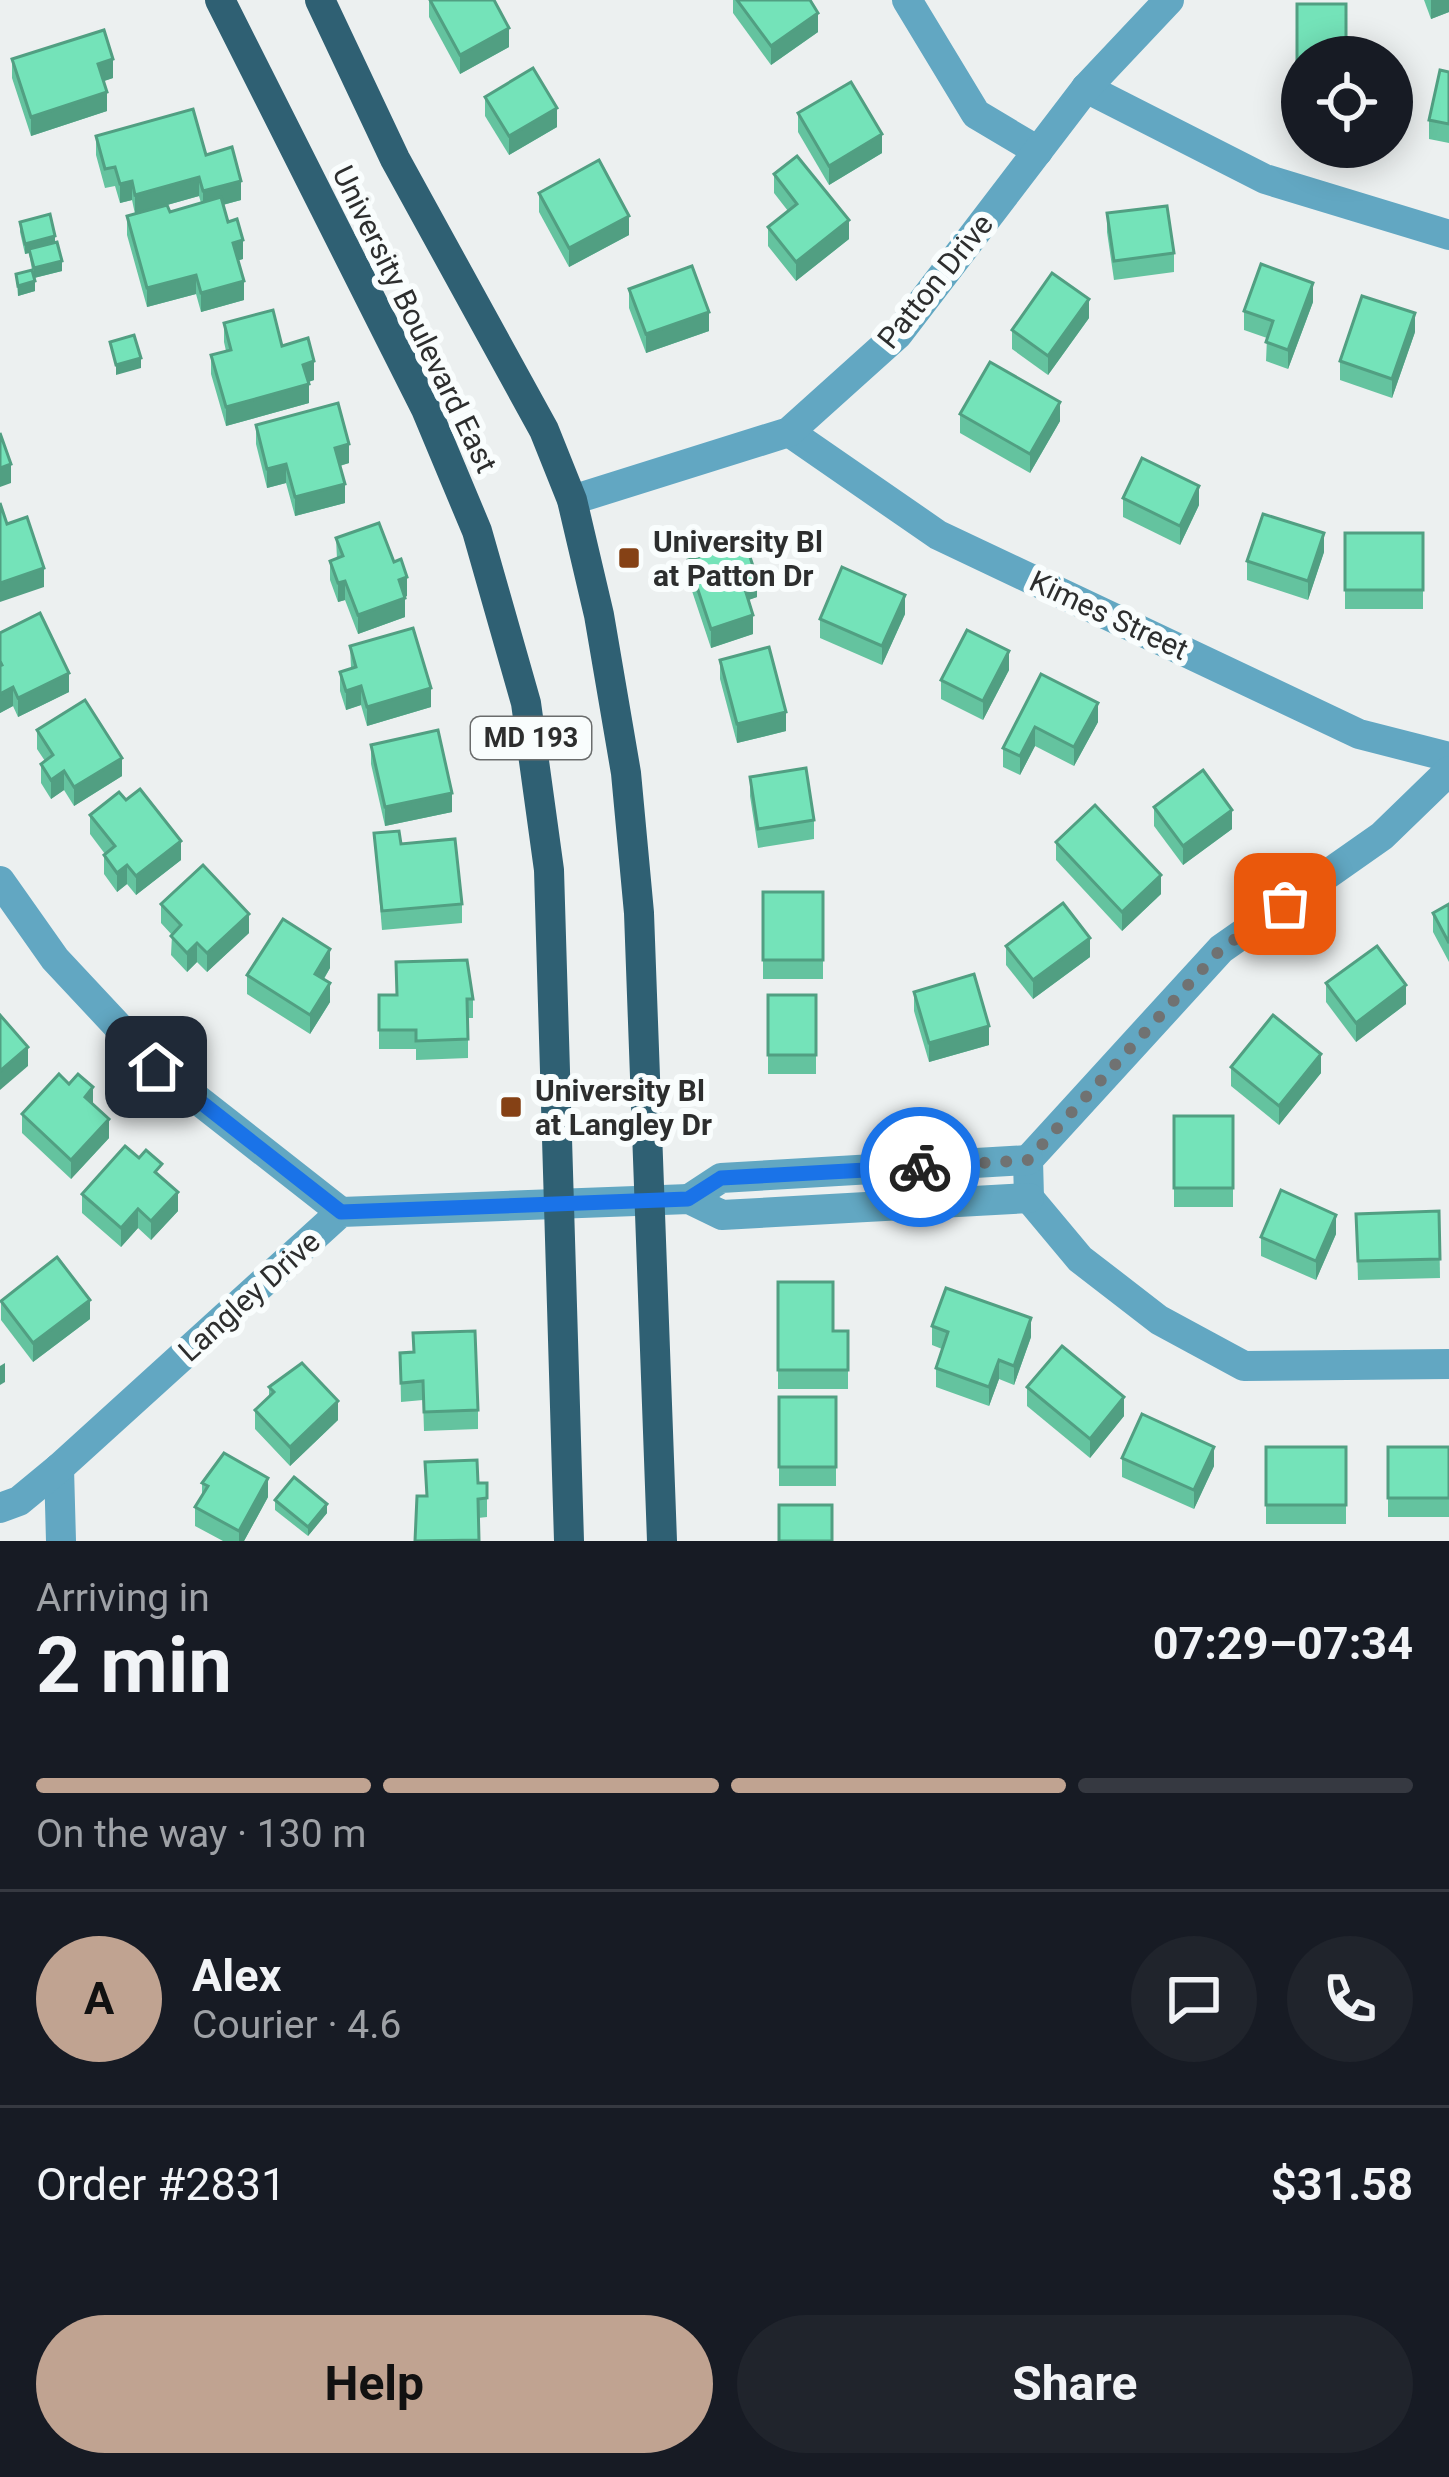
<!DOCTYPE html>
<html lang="en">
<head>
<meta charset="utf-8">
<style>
	body { margin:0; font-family:Roboto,sans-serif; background:#20242c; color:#f1f3f6; height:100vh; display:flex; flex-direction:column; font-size:45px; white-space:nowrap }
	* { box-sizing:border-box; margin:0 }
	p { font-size:39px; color:#9ea1a6 }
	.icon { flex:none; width:66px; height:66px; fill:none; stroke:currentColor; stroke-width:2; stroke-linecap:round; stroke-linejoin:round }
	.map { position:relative; height:1541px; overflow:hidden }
	.side { display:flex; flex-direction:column; background:#171b24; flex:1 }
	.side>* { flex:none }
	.fabs { position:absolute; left:1281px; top:36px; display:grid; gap:24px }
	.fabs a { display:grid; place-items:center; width:132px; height:132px; border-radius:50%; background:#171b24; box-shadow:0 6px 30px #0003; font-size:60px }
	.pin { position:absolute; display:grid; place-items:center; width:102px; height:102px; color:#fff; margin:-51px; border-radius:24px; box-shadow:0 6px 18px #0006 }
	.courier { position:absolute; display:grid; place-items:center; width:120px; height:120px; margin:-60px; border:9px solid #1a73e8; border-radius:50%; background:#fff; color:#222; box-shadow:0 3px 15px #0007 }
	.summary em { font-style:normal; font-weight:700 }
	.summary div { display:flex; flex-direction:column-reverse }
	.summary { display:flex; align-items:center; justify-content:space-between; height:204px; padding:0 36px }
	h1 { font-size:78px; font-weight:700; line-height:90px }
	.bar { display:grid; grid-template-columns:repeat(4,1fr); gap:18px 12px; align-content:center; height:144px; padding:0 36px }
	.bar i { height:15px; border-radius:9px; background:#363941 }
	.bar .current { background:#c0a391 }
	.bar p { grid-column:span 4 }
	.line { display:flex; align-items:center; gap:30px; padding:0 36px; border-top:3px solid #363941 }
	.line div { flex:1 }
	.round { display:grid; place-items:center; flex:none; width:126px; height:126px; border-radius:63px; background:#20242c }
	.action { display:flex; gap:24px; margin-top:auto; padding:24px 36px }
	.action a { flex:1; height:138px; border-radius:72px; background:#c0a391; color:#111; font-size:48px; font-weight:700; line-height:138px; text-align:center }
	.action a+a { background:#20242c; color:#f1f3f6 }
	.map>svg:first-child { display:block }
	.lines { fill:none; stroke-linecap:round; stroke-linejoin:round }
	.minor { stroke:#62a7c2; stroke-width:30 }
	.major { stroke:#2f6073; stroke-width:30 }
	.wall { fill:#64c39f; fill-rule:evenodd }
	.shaded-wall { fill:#519f82 }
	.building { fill:#74e3b9; stroke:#519f82; stroke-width:3 }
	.done { stroke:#707272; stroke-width:12; stroke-dasharray:0 21.6 }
	.route { stroke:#1a73e8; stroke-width:15 }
	.poi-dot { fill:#854115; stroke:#f9fdfd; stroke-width:4.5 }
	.labels { text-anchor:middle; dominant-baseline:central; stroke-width:12; stroke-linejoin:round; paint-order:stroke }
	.shield { fill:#f9fdfd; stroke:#6a6c6c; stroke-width:3 }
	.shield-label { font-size:27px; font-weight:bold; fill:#2d2e2e }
	.street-label { font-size:30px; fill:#2d2e2e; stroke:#f9fdfd }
	.poi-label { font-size:30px; font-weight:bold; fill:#2d2e2e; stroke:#f9fdfd; text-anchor:start }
</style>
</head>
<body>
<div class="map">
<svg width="1449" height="1541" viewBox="0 0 1449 1541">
	<rect width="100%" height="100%" fill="#ecf0f0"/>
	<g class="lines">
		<g class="minor">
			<polyline points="907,0 976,114 1038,151"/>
			<polyline points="1086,88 1265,179 1449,235"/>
			<polyline points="789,432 938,535 1359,734 1449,757"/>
			<polyline points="572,500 789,432 898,334 1086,88 1169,0"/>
			<polyline points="0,881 55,959 156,1067 341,1212"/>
			<polyline points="1029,1198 1028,1160 1221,949 1382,836 1449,771"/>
			<polyline points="1029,1198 1080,1259 1159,1320 1244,1366 1449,1364"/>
			<polyline points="689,1199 721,1178 1028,1160"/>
			<polyline points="59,1468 61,1541"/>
			<polyline points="0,1508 19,1501 59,1468 341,1212 689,1199 722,1215 1029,1198"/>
		</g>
		<g class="major">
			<polyline points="220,0 426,409 477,531 526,703 549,870 569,1541"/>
			<polyline points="320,0 395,159 544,430 572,500 599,615 626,773 639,913 662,1541"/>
		</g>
	</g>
	<g class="wall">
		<polygon points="429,0 494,0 509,47 460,74 429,17"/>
		<polygon points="733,0 810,0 818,32 771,65 733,13"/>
		<polygon points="1424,0 1449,0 1449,12 1431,19"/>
		<polygon points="1297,4 1302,57 1302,87 1297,87"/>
		<polygon points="12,59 113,78 104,81 107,111 31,136 12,78"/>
		<polygon points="1449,72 1449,143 1429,139 1429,120"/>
		<polygon points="485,97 557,127 509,155 485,116"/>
		<polygon points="798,113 882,153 829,185 798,132"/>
		<path d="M96,136L206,155L241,200L223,205L243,259L238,260L244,300L201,312L196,294L147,307L127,235V216L135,214L132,200L120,203L115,186L105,188L96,155ZM199,196L201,203L170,212L160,207Z"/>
		<polygon points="774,174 849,239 796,281 768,246 768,227 788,211 774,193"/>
		<polygon points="539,193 629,235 569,267 539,212"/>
		<polygon points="1107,213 1174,253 1174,272 1114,280 1107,232"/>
		<polygon points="20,222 55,243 62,271 34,278 35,291 18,296 16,274 32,270 29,253 25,254 20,232"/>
		<polygon points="629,289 709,331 646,353 629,308"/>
		<polygon points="1313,302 1288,369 1266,361 1267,338 1244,330 1244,311"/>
		<polygon points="1089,318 1048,375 1012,349 1012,330"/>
		<polygon points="224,323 282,346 314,380 308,382 309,403 226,426 211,374 211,355 226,351 224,342"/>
		<polygon points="1415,332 1392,398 1340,380 1340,361"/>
		<polygon points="960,414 1060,421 1030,473 960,433"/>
		<polygon points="256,425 349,463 340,466 345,503 295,516 286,483 267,488 256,444"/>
		<polygon points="1123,498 1199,505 1180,545 1123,517"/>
		<rect x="1345" y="533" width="78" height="76"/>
		<polygon points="336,538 407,596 405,597 405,617 358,634 345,600 338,602 330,580 330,561 337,559"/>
		<polygon points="1324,552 1308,600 1247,580 1247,561"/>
		<polygon points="688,560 757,597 748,600 753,634 711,648 688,579"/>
		<polygon points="905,614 882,665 820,638 820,619"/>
		<polygon points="0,633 69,692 18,717 13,706 0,713"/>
		<polygon points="350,646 431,707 367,726 361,705 346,710 340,691 340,672 351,668"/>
		<polygon points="720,660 786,731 737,743 720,679"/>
		<polygon points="1009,670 983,720 941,699 941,680"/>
		<polygon points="1041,674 1098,722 1074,766 1035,746 1020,775 1003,767 1003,748"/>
		<polygon points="37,730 122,776 74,806 64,790 51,799 41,783 41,764 45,761 37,749"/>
		<polygon points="371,745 452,812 385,826 371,764"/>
		<polygon points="750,777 814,820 814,839 758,848 750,796"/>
		<polygon points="1154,807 1232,829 1183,865 1154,826"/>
		<polygon points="90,815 181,860 136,895 127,884 117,892 104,874 104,855 105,854 90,834"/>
		<polygon points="374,833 401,844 462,904 462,923 382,930"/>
		<polygon points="1056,842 1161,894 1122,931 1056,860"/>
		<rect x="763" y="892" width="60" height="87"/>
		<polygon points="161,904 249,933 207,972 197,962 187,972 171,955 172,935 161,923"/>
		<polygon points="1449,904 1449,962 1433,932 1433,913"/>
		<polygon points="1006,946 1090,957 1033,999 1006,965"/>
		<polygon points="330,968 324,979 330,1002 310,1034 247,994 247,975"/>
		<polygon points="1326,983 1406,1004 1356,1042 1326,1002"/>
		<polygon points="914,992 989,1045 929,1062 914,1011"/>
		<polygon points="379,995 473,999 473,1018 468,1018 468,1058 416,1060 416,1049 379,1049"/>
		<rect x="768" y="995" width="48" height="79"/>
		<polygon points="1231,1067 1321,1073 1279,1125 1231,1086"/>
		<polygon points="93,1105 109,1138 71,1179 22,1133 22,1114"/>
		<rect x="1174" y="1116" width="59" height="91"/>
		<polygon points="162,1179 178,1211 151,1240 138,1228 121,1247 82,1213 82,1194"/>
		<polygon points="1439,1211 1440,1278 1358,1280 1356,1214"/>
		<polygon points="1336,1234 1316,1280 1261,1256 1261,1237"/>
		<polygon points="778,1282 833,1331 848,1331 848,1389 778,1389"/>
		<polygon points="1,1301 90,1319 33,1362 1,1320"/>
		<polygon points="932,1326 1031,1337 1014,1385 999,1379 989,1406 936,1387 936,1368 942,1349 932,1345"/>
		<polygon points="413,1352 478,1410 478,1429 424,1431 423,1400 401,1402 400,1353"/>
		<polygon points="269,1387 338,1420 290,1466 255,1429 255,1410 269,1396"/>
		<polygon points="1027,1387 1124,1416 1090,1458 1027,1406"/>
		<rect x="779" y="1397" width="57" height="89"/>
		<rect x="1266" y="1447" width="80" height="77"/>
		<rect x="1388" y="1447" width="61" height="70"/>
		<polygon points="1122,1458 1214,1466 1194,1509 1122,1477"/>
		<polygon points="202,1483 268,1497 244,1541 223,1541 195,1526 195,1507 202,1496"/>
		<polygon points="478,1483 487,1498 487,1517 478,1518 479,1541 415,1541 426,1496"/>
		<polygon points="275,1500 327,1513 308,1536 275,1510"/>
	</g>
	<g class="shaded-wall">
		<polygon points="1431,0 1449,0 1449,12 1431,19"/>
		<polygon points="818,13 818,32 771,65 771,46"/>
		<polygon points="509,28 509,47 460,74 460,55"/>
		<polygon points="113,59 113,78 98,83 98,64"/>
		<polygon points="107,92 107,111 31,136 31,117"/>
		<polygon points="557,108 557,127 509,155 509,136"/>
		<polygon points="882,134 882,153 829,185 829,166"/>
		<polygon points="199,177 199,196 135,214 135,195"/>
		<polygon points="132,181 132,200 120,203 120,184"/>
		<polygon points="241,181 241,200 203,210 203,191"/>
		<polygon points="629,216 629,235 569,267 569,248"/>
		<polygon points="849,220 849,239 796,281 796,262"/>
		<polygon points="55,236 55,246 25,254 25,244"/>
		<polygon points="243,240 243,259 233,262 233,243"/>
		<polygon points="62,261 62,271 34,278 34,268"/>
		<polygon points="196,275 196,294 147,307 147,288"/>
		<polygon points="35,281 35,291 18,296 18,286"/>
		<polygon points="244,281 244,300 201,312 201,293"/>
		<polygon points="1313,283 1313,302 1288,369 1288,350"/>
		<polygon points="1089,299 1089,318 1048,375 1048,356"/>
		<polygon points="709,312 709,331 646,353 646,334"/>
		<polygon points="1415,313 1415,332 1392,398 1392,379"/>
		<polygon points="141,358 141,368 116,375 116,365"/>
		<polygon points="314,361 314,380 303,384 303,365"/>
		<polygon points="309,384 309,403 226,426 226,407"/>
		<polygon points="1060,402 1060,421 1030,473 1030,454"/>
		<polygon points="349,444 349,463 335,467 335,448"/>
		<polygon points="11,464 11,483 0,487 0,468"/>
		<polygon points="286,464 286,483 267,488 267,469"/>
		<polygon points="345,484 345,503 295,516 295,497"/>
		<polygon points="1199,486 1199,505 1180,545 1180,526"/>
		<polygon points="1324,533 1324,552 1308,600 1308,581"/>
		<polygon points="44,568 44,587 0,602 0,583"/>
		<polygon points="407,577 407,596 399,599 399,580"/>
		<polygon points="757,578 757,597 743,602 743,583"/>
		<polygon points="345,581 345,600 338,602 338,583"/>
		<polygon points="905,595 905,614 882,665 882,646"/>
		<polygon points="405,598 405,617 358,634 358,615"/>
		<polygon points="753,615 753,634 711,648 711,629"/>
		<polygon points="1009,651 1009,670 983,720 983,701"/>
		<polygon points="69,673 69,692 18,717 18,698"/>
		<polygon points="361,686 361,705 346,710 346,691"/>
		<polygon points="13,687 13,706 0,713 0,694"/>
		<polygon points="431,688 431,707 367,726 367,707"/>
		<polygon points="1098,703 1098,722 1074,766 1074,747"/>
		<polygon points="786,712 786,731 737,743 737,724"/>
		<polygon points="1035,727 1035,746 1020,775 1020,756"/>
		<polygon points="122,758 122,776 74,806 74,787"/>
		<polygon points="64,771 64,790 51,799 51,780"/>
		<polygon points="452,793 452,812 385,826 385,807"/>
		<polygon points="1232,810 1232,829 1183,865 1183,846"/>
		<polygon points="181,841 181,860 136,895 136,876"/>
		<polygon points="127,865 127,884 117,892 117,873"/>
		<polygon points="1161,875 1161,894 1122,931 1122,912"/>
		<polygon points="249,914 249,933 207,972 207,953"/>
		<polygon points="1090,938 1090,957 1033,999 1033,980"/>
		<polygon points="197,943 197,962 187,972 187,953"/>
		<polygon points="330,949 330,968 315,993 315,974"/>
		<polygon points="330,983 330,1002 310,1034 310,1015"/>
		<polygon points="1406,985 1406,1004 1356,1042 1356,1023"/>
		<polygon points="989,1026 989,1045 929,1062 929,1043"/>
		<polygon points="28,1047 28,1066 0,1090 0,1071"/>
		<polygon points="1321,1054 1321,1073 1279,1125 1279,1106"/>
		<polygon points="93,1087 93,1106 85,1097"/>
		<polygon points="109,1119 109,1138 71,1179 71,1160"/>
		<polygon points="178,1192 178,1211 151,1240 151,1221"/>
		<polygon points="138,1209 138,1228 121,1247 121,1228"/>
		<polygon points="1336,1215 1336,1234 1316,1280 1316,1261"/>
		<polygon points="90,1300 90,1319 33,1362 33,1343"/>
		<polygon points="1031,1318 1031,1337 1014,1385 1014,1366"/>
		<polygon points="999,1360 999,1379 989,1406 989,1387"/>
		<polygon points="5,1363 5,1382 0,1385 0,1366"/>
		<polygon points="1124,1397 1124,1416 1090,1458 1090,1439"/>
		<polygon points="338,1401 338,1420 290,1466 290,1447"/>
		<polygon points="1214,1447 1214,1466 1194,1509 1194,1490"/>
		<polygon points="268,1478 268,1497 244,1541 239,1541 239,1531"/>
		<polygon points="327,1504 327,1513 308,1536 308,1527"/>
	</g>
	<g class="building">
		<polygon points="430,0 494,0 509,28 460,55"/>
		<polygon points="737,0 810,0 818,13 771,46"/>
		<polygon points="1297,4 1346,4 1346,57 1302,57 1302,68 1297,68"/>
		<polygon points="104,30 113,59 98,64 107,92 31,117 12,59"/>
		<polygon points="533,68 557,108 509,136 485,97"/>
		<polygon points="1440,70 1449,72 1449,124 1429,120"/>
		<polygon points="851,82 882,134 829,166 798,113"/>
		<polygon points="193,109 206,155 232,147 241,181 203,191 199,177 135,195 132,181 120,184 115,167 105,169 96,136"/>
		<polygon points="797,156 849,220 796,262 768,227 797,204 774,174"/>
		<polygon points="599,160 629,216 569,248 539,193"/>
		<polygon points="221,197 228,222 237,219 243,240 233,243 244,281 201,293 196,275 147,288 127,216 167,205 170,212"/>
		<polygon points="1167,206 1174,253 1114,261 1107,213"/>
		<polygon points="50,214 55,236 25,244 20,222"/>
		<polygon points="57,242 62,261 34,268 29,249"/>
		<polygon points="1261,264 1313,283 1288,350 1266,342 1273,321 1244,311"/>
		<polygon points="692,266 709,312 646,334 629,289"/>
		<polygon points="32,270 35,281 18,286 16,274"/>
		<polygon points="1052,273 1089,299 1048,356 1012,330"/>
		<polygon points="1362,296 1415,313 1392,379 1340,361"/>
		<polygon points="273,310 282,346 308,338 314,361 303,365 309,384 226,407 211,355 231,350 224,323"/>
		<polygon points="134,335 141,358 116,365 110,342"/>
		<polygon points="990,362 1060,402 1030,454 960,414"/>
		<polygon points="338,403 349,444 335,448 345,484 295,497 286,464 267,469 256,425"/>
		<polygon points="0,433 11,464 0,468"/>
		<polygon points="1142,458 1199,486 1180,526 1123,498"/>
		<polygon points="0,503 7,524 27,517 44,568 0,583"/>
		<polygon points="1263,514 1324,533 1308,581 1247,561"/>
		<polygon points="379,523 394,562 401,559 407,577 399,580 405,598 358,615 345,581 338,583 330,561 343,556 336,538"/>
		<rect x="1345" y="533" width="78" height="57"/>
		<polygon points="745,542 757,578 743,583 753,615 711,629 688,560"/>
		<polygon points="842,567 905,595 882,646 820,619"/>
		<polygon points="40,613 69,673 18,698 13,687 0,694 0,666 2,665 0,661 0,633"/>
		<polygon points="413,628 431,688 367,707 361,686 346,691 340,672 356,667 350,646"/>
		<polygon points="967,630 1009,651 983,701 941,680"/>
		<polygon points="769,647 786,712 737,724 720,660"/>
		<polygon points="1041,674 1098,703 1074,747 1035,727 1020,756 1003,748"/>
		<polygon points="85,700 122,758 74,787 64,771 51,780 41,764 53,755 37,730"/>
		<polygon points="438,730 452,793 385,807 371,745"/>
		<polygon points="806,768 814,820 758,829 750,777"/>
		<polygon points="1203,770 1232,810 1183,846 1154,807"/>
		<polygon points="140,789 181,841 136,876 127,865 117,873 104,855 115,846 90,815 119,792 126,800"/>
		<polygon points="1095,805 1161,875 1122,912 1056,842"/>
		<polygon points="399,831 401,844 455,839 462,904 382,911 374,833"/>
		<polygon points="203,865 249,914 207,953 197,943 187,953 171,936 181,925 161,904"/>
		<rect x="763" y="892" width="60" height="68"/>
		<polygon points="1063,903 1090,938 1033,980 1006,946"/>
		<polygon points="1449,904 1449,943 1433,913"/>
		<polygon points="283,919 330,949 315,974 330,983 310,1015 247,975"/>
		<polygon points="1377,946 1406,985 1356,1023 1326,983"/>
		<polygon points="467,960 473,999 467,999 468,1039 416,1041 416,1030 379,1030 379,995 397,995 396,962"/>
		<polygon points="974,974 989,1026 929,1043 914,992"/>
		<rect x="768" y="995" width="48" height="60"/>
		<polygon points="0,1015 28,1047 0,1071"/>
		<polygon points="1273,1015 1321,1054 1279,1106 1231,1067"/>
		<polygon points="59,1074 69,1084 78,1074 93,1087 85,1097 109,1119 71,1160 22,1114"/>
		<rect x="1174" y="1116" width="59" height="72"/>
		<polygon points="125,1146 139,1158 146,1150 162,1164 155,1172 178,1192 151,1221 138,1209 121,1228 82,1194"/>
		<polygon points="1281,1190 1336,1215 1316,1261 1261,1237"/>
		<polygon points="1439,1211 1440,1259 1358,1261 1356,1214"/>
		<polygon points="57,1257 90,1300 33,1343 1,1301"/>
		<polygon points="778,1282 833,1282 833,1331 848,1331 848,1370 778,1370"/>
		<polygon points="946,1288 1031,1318 1014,1366 999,1360 989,1387 936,1368 948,1332 932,1326"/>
		<polygon points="475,1331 478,1410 424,1412 423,1381 401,1383 400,1353 414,1352 413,1333"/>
		<polygon points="1062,1346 1124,1397 1090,1439 1027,1387"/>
		<polygon points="302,1363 338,1401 290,1447 255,1410 274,1392 269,1387"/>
		<rect x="779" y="1397" width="57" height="70"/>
		<polygon points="1142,1414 1214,1447 1194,1490 1122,1458"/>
		<rect x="1266" y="1447" width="80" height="58"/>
		<rect x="1388" y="1447" width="61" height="51"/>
		<polygon points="224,1453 268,1478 239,1531 195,1507 208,1486 202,1483"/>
		<polygon points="477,1460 478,1483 487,1483 487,1498 478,1499 479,1540 415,1541 417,1496 427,1496 425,1462"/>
		<polygon points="294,1477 327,1504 308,1527 275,1500"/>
		<rect x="779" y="1505" width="53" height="36"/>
	</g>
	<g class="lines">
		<polyline class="done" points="920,1167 1028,1160 1221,949 1285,904"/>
		<polyline class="route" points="156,1067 341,1212 688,1199 721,1178 920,1167"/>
	</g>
	<g class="poi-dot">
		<rect x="617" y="546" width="24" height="24" rx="6"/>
		<rect x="499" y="1095" width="24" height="24" rx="6"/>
	</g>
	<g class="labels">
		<rect class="shield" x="471" y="717" width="120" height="42" rx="9"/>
		<g class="shield-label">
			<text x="531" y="738">MD 193</text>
		</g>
		<g class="street-label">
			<text transform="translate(935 281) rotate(-51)">Patton Drive</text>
			<text transform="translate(415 319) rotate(64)">University Boulevard East</text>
			<text transform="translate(1109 615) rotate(25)">Kimes Street</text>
			<text transform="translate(249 1296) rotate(-42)">Langley Drive</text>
		</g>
		<g class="poi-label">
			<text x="653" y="541">University Bl<tspan x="653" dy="34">at Patton Dr</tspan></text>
			<text x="535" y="1090">University Bl<tspan x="535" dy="34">at Langley Dr</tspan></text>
		</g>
	</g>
</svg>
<div class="fabs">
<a><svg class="icon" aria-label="locate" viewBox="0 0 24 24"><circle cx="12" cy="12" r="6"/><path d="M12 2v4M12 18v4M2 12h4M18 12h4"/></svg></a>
</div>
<div class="pin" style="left:1285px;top:904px;background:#ea580c"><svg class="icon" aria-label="bag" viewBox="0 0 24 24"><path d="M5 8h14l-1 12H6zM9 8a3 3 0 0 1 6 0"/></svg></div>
<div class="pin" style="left:156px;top:1067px;background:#1f2937"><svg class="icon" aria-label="home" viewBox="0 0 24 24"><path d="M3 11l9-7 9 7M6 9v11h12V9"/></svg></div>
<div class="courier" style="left:920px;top:1167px"><svg class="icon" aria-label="bike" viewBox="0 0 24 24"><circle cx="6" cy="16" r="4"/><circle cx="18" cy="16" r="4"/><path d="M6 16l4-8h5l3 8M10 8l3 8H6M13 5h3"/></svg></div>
</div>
<section class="side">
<div class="summary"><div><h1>2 min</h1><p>Arriving in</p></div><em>07:29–07:34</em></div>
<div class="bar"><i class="current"></i><i class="current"></i><i class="current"></i><i></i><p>On the way · 130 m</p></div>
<div class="line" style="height:216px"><b class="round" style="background:#c0a391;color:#111">A</b><div><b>Alex</b><p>Courier · 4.6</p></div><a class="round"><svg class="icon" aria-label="chat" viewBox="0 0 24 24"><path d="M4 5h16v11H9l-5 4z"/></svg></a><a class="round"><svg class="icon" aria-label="phone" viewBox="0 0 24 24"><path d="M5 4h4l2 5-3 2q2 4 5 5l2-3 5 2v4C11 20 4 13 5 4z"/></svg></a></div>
<div class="line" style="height:156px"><div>Order #2831</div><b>$31.58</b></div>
<div class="action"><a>Help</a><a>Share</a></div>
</section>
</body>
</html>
